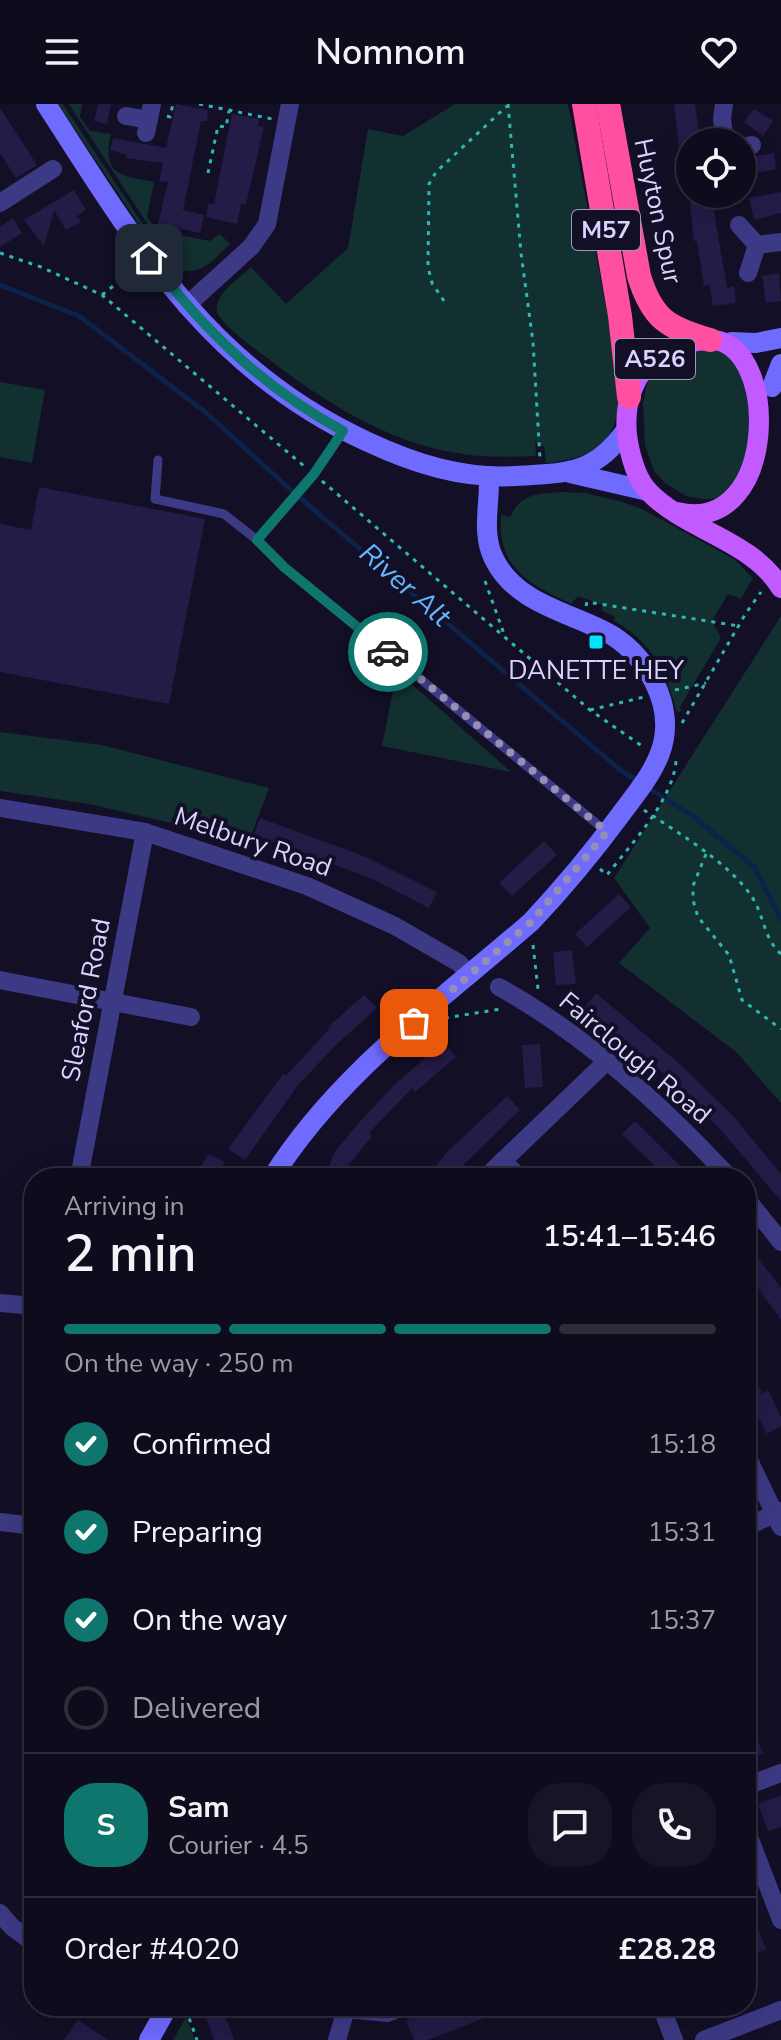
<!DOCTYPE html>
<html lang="en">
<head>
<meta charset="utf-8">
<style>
	body { margin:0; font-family:"Nunito Sans",sans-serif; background:#171425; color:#f1f3f6; height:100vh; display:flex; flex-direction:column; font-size:30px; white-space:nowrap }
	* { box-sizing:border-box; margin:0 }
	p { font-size:26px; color:#9b9ba3 }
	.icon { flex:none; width:44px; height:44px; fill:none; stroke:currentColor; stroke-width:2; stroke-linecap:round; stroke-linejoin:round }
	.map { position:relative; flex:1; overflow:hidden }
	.sheet { position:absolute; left:24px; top:1064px; width:732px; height:848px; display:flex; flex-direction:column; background:#0e0b1c; border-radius:32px; box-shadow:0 8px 32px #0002,0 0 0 2px #2e2b3b }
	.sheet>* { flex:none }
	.controls { position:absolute; left:676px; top:24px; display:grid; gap:16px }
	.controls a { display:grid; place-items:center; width:80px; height:80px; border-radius:50%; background:#0e0b1c; box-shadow:0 8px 32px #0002,0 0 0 2px #2e2b3b; font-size:40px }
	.pin { position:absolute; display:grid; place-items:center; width:68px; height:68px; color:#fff; margin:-34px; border-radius:16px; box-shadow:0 4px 12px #0006 }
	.courier { position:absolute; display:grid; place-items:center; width:80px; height:80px; margin:-40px; border:6px solid #0f766e; border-radius:50%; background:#fff; color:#222; box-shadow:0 2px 10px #0007 }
	.summary em { font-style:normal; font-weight:600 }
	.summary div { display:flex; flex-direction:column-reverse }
	.summary { display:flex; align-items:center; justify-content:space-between; height:136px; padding:0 40px }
	h1 { font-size:52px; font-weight:600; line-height:60px }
	.bar { display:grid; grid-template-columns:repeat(4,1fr); gap:12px 8px; align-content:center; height:96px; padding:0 40px }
	.bar i { height:10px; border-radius:6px; background:#2e2b3b }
	.bar .on { background:#0f766e }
	.bar p { grid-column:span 4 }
	.line { display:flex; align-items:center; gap:20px; padding:0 40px; border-top:2px solid #2e2b3b }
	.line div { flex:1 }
	.round { display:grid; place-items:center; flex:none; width:84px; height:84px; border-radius:32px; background:#171425 }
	ol { padding:0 40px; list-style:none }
	li { display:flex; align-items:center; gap:24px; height:88px }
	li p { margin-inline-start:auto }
	li .icon { padding:8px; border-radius:50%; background:#0f766e; color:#fff; stroke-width:4 }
	li:last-child { color:#9b9ba3 }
	li i { width:44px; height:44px; border:4px solid #2e2b3b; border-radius:50% }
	header { display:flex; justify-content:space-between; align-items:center; height:104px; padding:0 40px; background:#0e0b1c; font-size:36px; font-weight:600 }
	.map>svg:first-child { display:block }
	.green { fill:#12302f }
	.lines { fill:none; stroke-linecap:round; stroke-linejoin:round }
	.stream { stroke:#0c2248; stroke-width:5 }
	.building { fill:#241b47 }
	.path { stroke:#2fb8b0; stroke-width:3; stroke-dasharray:4 6; stroke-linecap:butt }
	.lane { stroke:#3d3a85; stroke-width:9 }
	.street { stroke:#3d3a85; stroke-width:18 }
	.secondary { stroke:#6f6bff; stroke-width:20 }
	.primary { stroke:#c25bff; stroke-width:20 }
	.highway { stroke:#ff4fa3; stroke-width:24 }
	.done { stroke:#948fb3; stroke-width:8; stroke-dasharray:0 14.4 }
	.route { stroke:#0f766e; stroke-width:10 }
	.poi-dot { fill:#00e5ff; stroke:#130f26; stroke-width:3 }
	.labels { text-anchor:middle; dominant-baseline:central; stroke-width:8; stroke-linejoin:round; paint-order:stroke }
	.shield { fill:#130f26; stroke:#9e99be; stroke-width:2 }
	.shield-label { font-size:24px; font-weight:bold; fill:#d9d4ff }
	.street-label { font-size:26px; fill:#d9d4ff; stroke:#130f26 }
	.poi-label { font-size:26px; fill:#d9d4ff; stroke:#130f26 }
	.water-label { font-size:28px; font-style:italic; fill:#62b6ff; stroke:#130f26 }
</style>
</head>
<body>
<header><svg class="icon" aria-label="menu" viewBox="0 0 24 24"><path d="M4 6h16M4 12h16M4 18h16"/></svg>Nomnom<svg class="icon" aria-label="heart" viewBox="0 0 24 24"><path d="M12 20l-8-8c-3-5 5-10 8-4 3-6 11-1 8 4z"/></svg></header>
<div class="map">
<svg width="781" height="1936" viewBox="0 0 781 1936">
	<rect width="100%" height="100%" fill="#130f26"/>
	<g class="green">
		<polygon points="58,0 63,0 68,8 154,137 156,146"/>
		<path d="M69,0H82L80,13L90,27L111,30C101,71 121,72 154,78L147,113L158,127L210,137L220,130L230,140C215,154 203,171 181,166L158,136Z"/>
		<path d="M455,0H568L621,284C617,338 600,353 546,359L544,343L535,338L536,352C507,353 479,354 451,348C384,336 320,295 267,254C250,241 229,227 217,209C214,190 238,175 251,163L286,200L348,144L368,25L403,32Z"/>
		<polygon points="690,245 724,245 766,289 769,333 766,350 759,367 718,395 702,395 686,392 665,379 654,367 645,341 643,300 647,279 670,254"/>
		<polygon points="0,278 45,286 32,359 0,353"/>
		<path d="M562,388L585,389L623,398L642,405L734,455L753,474L741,495L728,490L712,517L721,534L680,603L681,607L677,609C667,569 652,538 614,517L615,513L601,506L602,501L578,492L571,500C529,480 497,464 501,411L510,413C521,389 538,390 562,388Z"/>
		<polygon points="781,512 781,999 736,948 619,859 650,824 614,774"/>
		<polygon points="397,567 511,668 382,642"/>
		<polygon points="0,628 102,641 269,684 249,737 89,700 0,687"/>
		<polygon points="186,1913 195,1936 173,1936"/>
	</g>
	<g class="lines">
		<g class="stream">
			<polyline points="0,181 79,212 204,307 292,387 620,666 640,678"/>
			<polyline points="648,684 693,712 754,763 781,815"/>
		</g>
	</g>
	<g class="building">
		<polygon points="98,0 111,0 107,20 94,17"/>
		<polygon points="176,0 208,6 207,17 201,17 183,106 204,111 200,129 158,120 168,78 159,77 163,59 126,54 127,51 110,46 113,34 166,44"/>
		<polygon points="674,0 695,0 700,38 690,38 690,66 682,67"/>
		<polygon points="0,4 37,61 16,74 0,49"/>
		<polygon points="754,5 773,17 763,32 744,18"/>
		<polygon points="232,10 259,15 258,22 264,23 246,100 241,100 237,120 206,113 208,100 214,100"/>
		<polygon points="774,49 776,65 753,70 752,53"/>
		<polygon points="74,86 86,106 77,112 81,118 66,126 54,106 44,142 24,116"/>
		<polygon points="781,88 781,109 754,116 749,94"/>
		<polygon points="689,90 711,90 727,184 734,182 736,199 713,202 710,181 704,182 697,137 694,137"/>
		<polygon points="13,114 22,129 0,143 0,123"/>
		<polygon points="779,169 781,197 766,199 762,172"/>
		<polygon points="39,383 205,415 169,600 0,568 0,420 31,426"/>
		<polygon points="260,714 366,753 437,788 429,804 370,774 254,731"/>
		<polygon points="544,737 557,751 512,792 499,779"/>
		<polygon points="619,790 631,803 587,843 575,830"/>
		<polygon points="572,846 576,880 556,881 553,848"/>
		<polygon points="596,889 682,962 734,1013 781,1070 781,1097 720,1025 671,976 584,904"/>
		<polygon points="364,891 377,904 336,941 298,981 245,1056 228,1045 283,970 286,972 329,925 328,923"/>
		<polygon points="444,938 456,953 415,988 412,984 369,1029 372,1032 346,1064 342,1074 325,1074 334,1049 357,1021 394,981"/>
		<polygon points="540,940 543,983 525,984 522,941"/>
		<polygon points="507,992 520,1006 450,1074 426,1074 447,1048"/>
		<polygon points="635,1017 692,1074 667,1074 622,1030"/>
		<polygon points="208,1050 225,1058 217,1074 195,1074"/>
		<polygon points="746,1139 781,1184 781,1216 746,1167"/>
		<polygon points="746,1259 762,1290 768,1286 781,1313 781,1322 767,1330 746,1290"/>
		<polygon points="746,1608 763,1649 746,1656"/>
		<polygon points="781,1691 781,1723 768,1727 758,1700"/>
		<polygon points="746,1794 766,1845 746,1853"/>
		<polygon points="206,1902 227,1902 224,1909 234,1936 214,1936 204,1908"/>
		<polygon points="447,1902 489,1902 492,1911 428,1936 414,1936 406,1916"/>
		<polygon points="78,1916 108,1936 64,1936"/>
	</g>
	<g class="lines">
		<g class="path">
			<polyline points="199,0 272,15"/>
			<polyline points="508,0 521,149 533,238 540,355"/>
			<polyline points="167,12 170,13 173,0"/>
			<polyline points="208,69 218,22 226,23 229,7"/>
			<polyline points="0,149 41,163 102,191 304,362"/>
			<polyline points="102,191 137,163"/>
			<polyline points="444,197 432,179 428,163 429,80 436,68 507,2"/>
			<polyline points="322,377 590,606 642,642"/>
			<polyline points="485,477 504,530"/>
			<polyline points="586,502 587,498 739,522"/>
			<polyline points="675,586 706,579"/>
			<polyline points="590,606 644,593"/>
			<polyline points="682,619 746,509 761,488"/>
			<path d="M644,706C678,729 726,757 750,790C764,809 763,834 781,850"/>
			<polyline points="706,750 693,782 693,796 698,813 729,851 742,896 781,925"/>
			<path d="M600,765L607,771C631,740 673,696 676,657"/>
			<polyline points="533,841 538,885"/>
			<polyline points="445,914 501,905"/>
			<polyline points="182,1909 188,1911 197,1936"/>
		</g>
		<g class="lane">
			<polyline points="343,327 314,370 257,436 284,463 607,728"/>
			<polyline points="158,356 155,395 224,410 257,436"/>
		</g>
		<g class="street">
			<polyline points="724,0 722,15 725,38"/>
			<polyline points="126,12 149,16"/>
			<polyline points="146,29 152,0"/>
			<polyline points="742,43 752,41"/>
			<polyline points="0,99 53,65"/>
			<polyline points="739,121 757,141 748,169"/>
			<polyline points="757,141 781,138"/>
			<polyline points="186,202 251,143 267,120 290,0"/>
			<polyline points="0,704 145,728 307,782 395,822 459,859 470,871"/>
			<polyline points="0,876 191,913"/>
			<path d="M499,883C587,932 662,1001 730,1074"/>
			<polyline points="502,1057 521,1074"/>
			<polyline points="79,1074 145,728"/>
			<polyline points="485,1074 607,957"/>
			<polyline points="746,1094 781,1138"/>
			<polyline points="0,1199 34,1202"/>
			<polyline points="746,1350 781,1423"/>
			<polyline points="0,1418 34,1422"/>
			<polyline points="746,1423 781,1407"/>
			<polyline points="746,1682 781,1669"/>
			<polyline points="746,1725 781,1816"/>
			<polyline points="0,1809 12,1823 27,1834 34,1827"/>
			<polyline points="661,1902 674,1936"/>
			<polyline points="347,1905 387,1909 405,1902"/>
			<polyline points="337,1936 347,1902"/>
			<polyline points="704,1936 781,1906"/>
		</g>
		<g class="secondary">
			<path d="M46,0C136,140 210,266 368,338C415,360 463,375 515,372C566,369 594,371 626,326"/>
			<polyline points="731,238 756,239 781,234"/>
			<polyline points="772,283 781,260"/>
			<polyline points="570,369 648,387"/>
			<path d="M272,1074C337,970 440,897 531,818C563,784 593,748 621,710C635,691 652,671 660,649C678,602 645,547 604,527C565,507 515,498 494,455C481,429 490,400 489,372"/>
			<polyline points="149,1936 168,1902"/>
		</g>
		<path class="primary" d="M677,408C781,434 781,227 705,236C675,239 644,254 633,284C626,300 625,321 628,338C631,354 637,376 649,388C687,427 752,436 781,484"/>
		<g class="highway">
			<polyline points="584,0 620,212 629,293"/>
			<path d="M608,0L639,172C652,215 668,224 710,236"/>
		</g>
	</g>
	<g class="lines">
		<polyline class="done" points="388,548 607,728 531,818 414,919"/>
		<path class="route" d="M149,154C205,227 261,282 343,327L314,370L257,436L284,463L388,548"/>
	</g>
	<rect class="poi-dot" x="588" y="530" width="16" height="16" rx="4"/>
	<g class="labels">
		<g class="shield">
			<rect x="572" y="106" width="68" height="40" rx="6"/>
			<rect x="615" y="235" width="80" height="40" rx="6"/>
		</g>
		<g class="shield-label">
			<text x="606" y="126">M57</text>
			<text x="655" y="255">A526</text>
		</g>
		<g class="street-label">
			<text transform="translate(658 107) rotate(78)">Huyton Spur</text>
			<text transform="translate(253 738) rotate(19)">Melbury Road</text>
			<text transform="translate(86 896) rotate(-79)">Sleaford Road</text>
			<text transform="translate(635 954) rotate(40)">Fairclough Road</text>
		</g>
		<g class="poi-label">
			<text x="596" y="566">DANETTE HEY</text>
		</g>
		<g class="water-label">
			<text transform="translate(405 481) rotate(41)">River Alt</text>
		</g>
	</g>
</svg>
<div class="controls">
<a><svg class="icon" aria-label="locate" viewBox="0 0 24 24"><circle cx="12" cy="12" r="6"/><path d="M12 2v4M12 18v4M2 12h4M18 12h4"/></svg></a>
</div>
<div class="pin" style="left:414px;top:919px;background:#ea580c"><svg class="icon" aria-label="bag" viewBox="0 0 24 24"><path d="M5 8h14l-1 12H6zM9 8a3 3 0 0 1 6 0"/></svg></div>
<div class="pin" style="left:149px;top:154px;background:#1f2937"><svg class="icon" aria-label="home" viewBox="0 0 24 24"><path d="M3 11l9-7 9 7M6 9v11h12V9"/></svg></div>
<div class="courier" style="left:388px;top:548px"><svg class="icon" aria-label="car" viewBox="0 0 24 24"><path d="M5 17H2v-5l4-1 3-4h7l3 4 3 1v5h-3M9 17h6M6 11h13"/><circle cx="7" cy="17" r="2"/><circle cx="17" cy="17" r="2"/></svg></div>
<section class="sheet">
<div class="summary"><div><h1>2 min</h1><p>Arriving in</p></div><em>15:41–15:46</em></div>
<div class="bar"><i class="on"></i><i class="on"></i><i class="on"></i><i></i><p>On the way · 250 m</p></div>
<ol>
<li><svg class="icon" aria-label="check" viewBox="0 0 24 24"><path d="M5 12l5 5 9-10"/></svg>Confirmed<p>15:18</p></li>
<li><svg class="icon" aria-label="check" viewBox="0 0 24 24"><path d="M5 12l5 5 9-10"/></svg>Preparing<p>15:31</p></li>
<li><svg class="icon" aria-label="check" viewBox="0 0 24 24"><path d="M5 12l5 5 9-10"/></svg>On the way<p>15:37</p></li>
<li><i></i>Delivered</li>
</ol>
<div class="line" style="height:144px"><b class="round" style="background:#0f766e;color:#fff">S</b><div><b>Sam</b><p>Courier · 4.5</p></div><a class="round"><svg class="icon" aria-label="chat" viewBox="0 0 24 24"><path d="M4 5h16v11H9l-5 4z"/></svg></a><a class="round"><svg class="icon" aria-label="phone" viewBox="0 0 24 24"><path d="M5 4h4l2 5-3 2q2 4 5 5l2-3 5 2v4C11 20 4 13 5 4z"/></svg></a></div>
<div class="line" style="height:104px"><div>Order #4020</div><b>£28.28</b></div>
</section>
</div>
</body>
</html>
